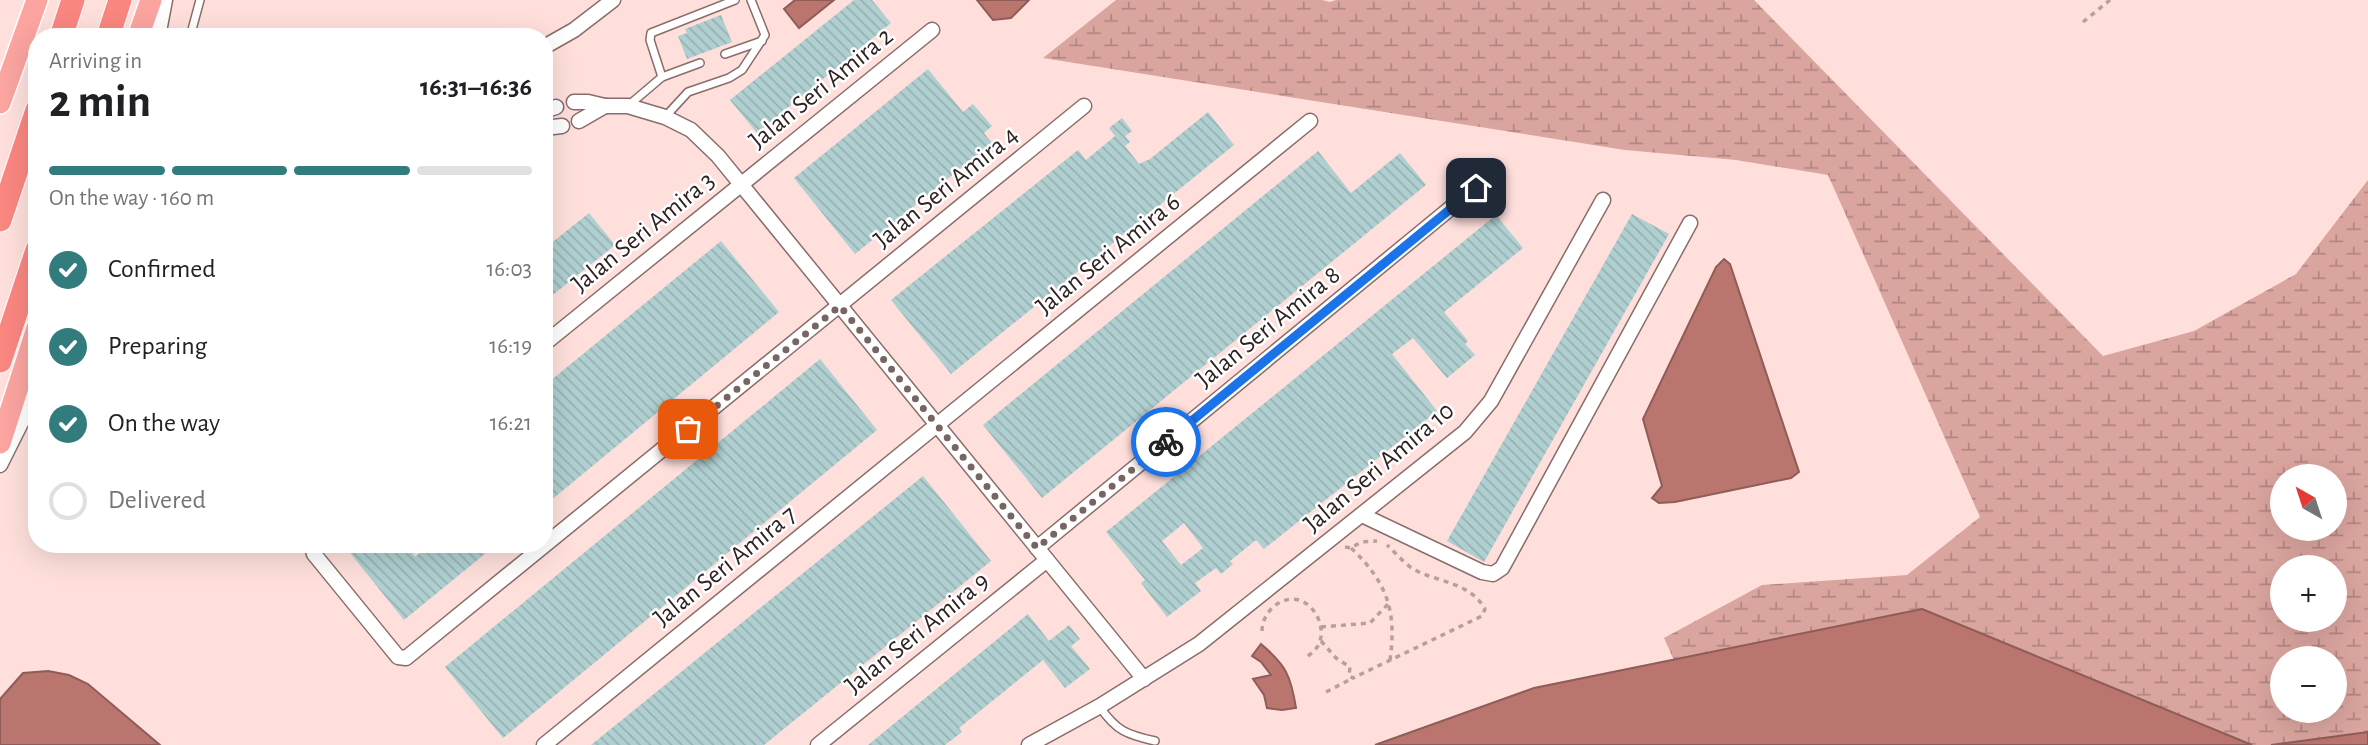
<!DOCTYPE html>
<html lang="en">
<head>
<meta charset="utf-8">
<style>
	body { margin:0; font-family:"Alegreya Sans",sans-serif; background:#f2f2f2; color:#202124; height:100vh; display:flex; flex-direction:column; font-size:26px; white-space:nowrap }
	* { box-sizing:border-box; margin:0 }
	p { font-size:23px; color:#757577 }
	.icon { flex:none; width:38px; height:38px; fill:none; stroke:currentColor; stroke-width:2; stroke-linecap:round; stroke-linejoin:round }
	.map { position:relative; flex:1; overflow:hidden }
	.side { position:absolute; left:28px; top:28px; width:525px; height:525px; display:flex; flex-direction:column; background:#fff; border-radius:28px; box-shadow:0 7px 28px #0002 }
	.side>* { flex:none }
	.needle { width:46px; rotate:321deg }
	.tools { position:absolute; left:2270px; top:464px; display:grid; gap:14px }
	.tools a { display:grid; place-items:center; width:77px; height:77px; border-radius:50%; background:#fff; box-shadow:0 7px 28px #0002; font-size:35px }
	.pin { position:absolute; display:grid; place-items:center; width:60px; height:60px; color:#fff; margin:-30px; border-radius:14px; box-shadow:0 4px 10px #0006 }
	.courier { position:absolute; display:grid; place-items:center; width:70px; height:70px; margin:-35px; border:5px solid #1a73e8; border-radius:50%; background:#fff; color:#222; box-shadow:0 2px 9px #0007 }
	.overview em { font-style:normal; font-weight:700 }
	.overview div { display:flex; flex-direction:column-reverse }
	.overview { display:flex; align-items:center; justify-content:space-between; height:119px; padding:0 21px }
	h1 { font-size:46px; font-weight:700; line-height:52px }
	.bar { display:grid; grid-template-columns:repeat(4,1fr); gap:10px 7px; align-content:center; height:84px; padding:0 21px }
	.bar i { height:9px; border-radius:5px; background:#e0e0e0 }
	.bar .on { background:#327c7d }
	.bar p { grid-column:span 4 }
	ol { padding:0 21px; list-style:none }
	li { display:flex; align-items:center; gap:21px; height:77px }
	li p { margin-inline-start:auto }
	li .icon { padding:7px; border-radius:50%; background:#327c7d; color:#fff; stroke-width:4 }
	li:last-child { color:#757577 }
	li i { width:38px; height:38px; border:4px solid #e0e0e0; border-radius:50% }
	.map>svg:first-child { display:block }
	.wetland { fill:url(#wetland-marsh); fill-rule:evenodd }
	.water { fill:#b9756e; stroke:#8f5c57; stroke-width:2 }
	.building { fill:url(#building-back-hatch); fill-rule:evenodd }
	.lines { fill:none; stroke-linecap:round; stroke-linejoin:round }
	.service-casing { stroke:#886d6a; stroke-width:10 }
	.minor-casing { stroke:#886d6a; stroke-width:17 }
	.primary-casing { stroke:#fff; stroke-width:24 }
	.trunk-casing { stroke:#fff; stroke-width:25 }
	.path { stroke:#b79f9c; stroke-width:3.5; stroke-dasharray:5 5; stroke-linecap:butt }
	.service { stroke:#fff; stroke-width:7 }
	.minor { stroke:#fff; stroke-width:14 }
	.primary { stroke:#fba4a0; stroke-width:21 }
	.trunk { stroke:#fa8680; stroke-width:23 }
	.done { stroke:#776563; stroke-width:7; stroke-dasharray:0 12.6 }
	.route { stroke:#1a73e8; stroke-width:9 }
	.labels { text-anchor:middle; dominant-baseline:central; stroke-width:5; stroke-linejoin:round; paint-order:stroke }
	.street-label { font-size:26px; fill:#2e2322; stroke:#fff }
</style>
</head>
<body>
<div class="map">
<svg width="2368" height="745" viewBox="0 0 2368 745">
	<defs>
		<pattern id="wetland-marsh" width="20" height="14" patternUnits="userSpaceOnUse" patternTransform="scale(1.75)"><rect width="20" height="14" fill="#dba59f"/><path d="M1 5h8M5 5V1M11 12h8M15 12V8" fill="none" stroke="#b28681"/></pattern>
		<pattern id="building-back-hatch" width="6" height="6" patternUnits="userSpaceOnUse" patternTransform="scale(1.75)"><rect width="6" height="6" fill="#afcfd0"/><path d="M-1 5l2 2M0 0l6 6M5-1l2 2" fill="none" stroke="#97b1b2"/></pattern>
	</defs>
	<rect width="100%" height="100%" fill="#fedfdc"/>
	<path class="wetland" d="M1116,0H1322L1330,2L1336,0H1754L2103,356L2194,331L2296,274L2368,180V732L2271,745H2252L1922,609L1674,660L1664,638L1762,585L1907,575L1980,517L1828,175L1736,160L1625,150L1043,58ZM2282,476H2334V528H2282ZM2282,567H2334V620H2282ZM2282,658H2334V710H2282Z"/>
	<g class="water">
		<polygon points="795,0 834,0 799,28 784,9"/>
		<polygon points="977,0 1029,0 1011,18 993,20"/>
		<polygon points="1724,259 1730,264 1799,472 1791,478 1675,502 1659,503 1652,498 1662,486 1643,419 1716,267"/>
		<polygon points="1922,609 2252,745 1375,745 1534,688"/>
		<path d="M1261,644C1286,665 1291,676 1296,708L1282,710L1267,708L1264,695L1253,679L1271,675L1261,662L1252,656Z"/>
		<polygon points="48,671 69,675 88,684 160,745 0,745 0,699 23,673"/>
		<polygon points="2368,732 2368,745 2271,745"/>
	</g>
	<g class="building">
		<polygon points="854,0 872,0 891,23 757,133 730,100"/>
		<polygon points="721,15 732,42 687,59 678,36 687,33 685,29"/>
		<polygon points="928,69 963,112 973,104 992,126 984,133 992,143 855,254 794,178"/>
		<polygon points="1208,112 1234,145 951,374 891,300 1078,150 1086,160 1115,136 1109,128 1122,118 1132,131 1125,136 1130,142 1125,146 1139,164 1150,159"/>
		<polygon points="1318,151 1351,193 1400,153 1426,185 1042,498 983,425"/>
		<polygon points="589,213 615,245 544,302 544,249"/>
		<polygon points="1632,214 1669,234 1484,562 1447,541"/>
		<path d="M1496,215L1523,248L1444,312L1468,341L1465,344L1475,355L1447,378L1413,338L1392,354L1437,411L1264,549L1256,540L1230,561L1233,564L1221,574L1216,568L1195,583L1201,591L1167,617L1141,583L1145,580L1106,532ZM1184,523L1203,548L1181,565L1162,541Z"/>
		<polygon points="721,241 779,312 544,506 544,386"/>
		<polygon points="820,359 877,430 503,738 445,667"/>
		<polygon points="923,476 991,561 764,745 591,745"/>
		<polygon points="343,544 405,544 415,557 430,544 497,544 404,620"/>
		<polygon points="1028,614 1049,641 1069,625 1080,639 1071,646 1090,669 1065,688 1043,660 959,728 962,732 945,745 868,745"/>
	</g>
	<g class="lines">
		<g class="service-casing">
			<g id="service">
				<polyline points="190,37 200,0"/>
				<polyline points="725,54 762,41"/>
				<polyline points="662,77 700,63"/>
				<polyline points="629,105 662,77 650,40 651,33 735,0"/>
				<polyline points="665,117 688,92 729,78 742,70 765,35 751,0"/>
				<path d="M1100,707C1116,731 1128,735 1155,741"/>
			</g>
		</g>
		<g class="minor-casing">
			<g id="minor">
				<polyline points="158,37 165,0"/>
				<polyline points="544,47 574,30 613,0"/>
				<polyline points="574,102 588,102 605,106 628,106 665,117 691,130 718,156 1144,679"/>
				<polyline points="544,111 556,107"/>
				<polyline points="579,121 605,106"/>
				<polyline points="544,128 562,126"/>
				<polyline points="544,344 932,30"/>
				<polyline points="0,465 37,391"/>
				<polyline points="1362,515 1482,572 1493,574 1502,568 1690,223"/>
				<polyline points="311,544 314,554 398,657 406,658 1084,106"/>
				<polyline points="1037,548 1497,170"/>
				<polyline points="544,745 1310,121"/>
				<polyline points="818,745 1047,560"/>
				<polyline points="1029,745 1100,706 1199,644 1465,432 1491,401 1603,200"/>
			</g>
		</g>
		<g class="primary-casing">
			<g id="primary">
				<polyline points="138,37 151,0"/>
				<polyline points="0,103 37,0"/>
				<polyline points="0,443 37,328"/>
			</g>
		</g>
		<g class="trunk-casing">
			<g id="trunk">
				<polyline points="61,37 73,0"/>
				<polyline points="108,37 120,0"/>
				<polyline points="0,220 37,110"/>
				<polyline points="0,361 37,250"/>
			</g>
		</g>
		<g class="path">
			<polyline points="2083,22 2110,0"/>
			<polyline points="1345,547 1351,548 1361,542 1377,541"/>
			<path d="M1351,548C1387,582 1397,611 1390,660"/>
			<polyline points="1321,627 1370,623 1390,602"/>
			<path d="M1262,631C1262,613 1280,595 1299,600C1315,605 1325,626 1320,641C1318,649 1311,653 1306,658"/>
			<path d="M1321,641L1336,658L1350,667L1349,676L1353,678L1482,616L1485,609C1470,583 1442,583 1417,571C1406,566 1397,554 1387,545"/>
			<polyline points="1326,692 1353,678"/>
		</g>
		<use href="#service" class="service"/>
		<use href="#minor" class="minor"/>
		<use href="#primary" class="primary"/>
		<use href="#trunk" class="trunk"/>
	</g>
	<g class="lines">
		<polyline class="done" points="688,429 840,306 1037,548 1166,442"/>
		<polyline class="route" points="1166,442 1476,188"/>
	</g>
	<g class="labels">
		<g class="street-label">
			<text transform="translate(821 88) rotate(-39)">Jalan Seri Amira 2</text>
			<text transform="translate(946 187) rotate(-39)">Jalan Seri Amira 4</text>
			<text transform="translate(643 232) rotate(-39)">Jalan Seri Amira 3</text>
			<text transform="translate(1108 254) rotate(-39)">Jalan Seri Amira 6</text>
			<text transform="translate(1268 327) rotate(-39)">Jalan Seri Amira 8</text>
			<text transform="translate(1379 467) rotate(-40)">Jalan Seri Amira 10</text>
			<text transform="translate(725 566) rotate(-39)">Jalan Seri Amira 7</text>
			<text transform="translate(917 633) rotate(-39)">Jalan Seri Amira 9</text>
		</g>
	</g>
</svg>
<div class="tools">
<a><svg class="needle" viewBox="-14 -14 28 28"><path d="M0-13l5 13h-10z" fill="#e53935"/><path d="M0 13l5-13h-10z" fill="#757577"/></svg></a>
<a>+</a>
<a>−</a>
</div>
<div class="pin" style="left:688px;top:429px;background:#ea580c"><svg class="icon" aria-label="bag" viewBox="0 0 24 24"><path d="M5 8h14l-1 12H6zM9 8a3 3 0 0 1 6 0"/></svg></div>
<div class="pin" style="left:1476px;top:188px;background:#1f2937"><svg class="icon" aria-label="home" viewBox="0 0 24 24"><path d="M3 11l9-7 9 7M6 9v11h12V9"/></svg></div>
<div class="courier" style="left:1166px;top:442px"><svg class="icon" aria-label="bike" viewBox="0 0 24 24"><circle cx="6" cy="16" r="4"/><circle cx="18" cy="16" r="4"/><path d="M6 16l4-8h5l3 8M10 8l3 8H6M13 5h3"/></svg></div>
<section class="side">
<div class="overview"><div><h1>2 min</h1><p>Arriving in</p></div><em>16:31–16:36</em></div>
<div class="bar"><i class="on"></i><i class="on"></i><i class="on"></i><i></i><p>On the way · 160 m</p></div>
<ol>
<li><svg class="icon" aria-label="check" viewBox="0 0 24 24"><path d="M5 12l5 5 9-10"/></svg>Confirmed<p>16:03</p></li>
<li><svg class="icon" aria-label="check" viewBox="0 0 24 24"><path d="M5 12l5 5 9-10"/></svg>Preparing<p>16:19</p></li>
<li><svg class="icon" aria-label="check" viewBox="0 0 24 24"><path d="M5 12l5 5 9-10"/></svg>On the way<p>16:21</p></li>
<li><i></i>Delivered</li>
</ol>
</section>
</div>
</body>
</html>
